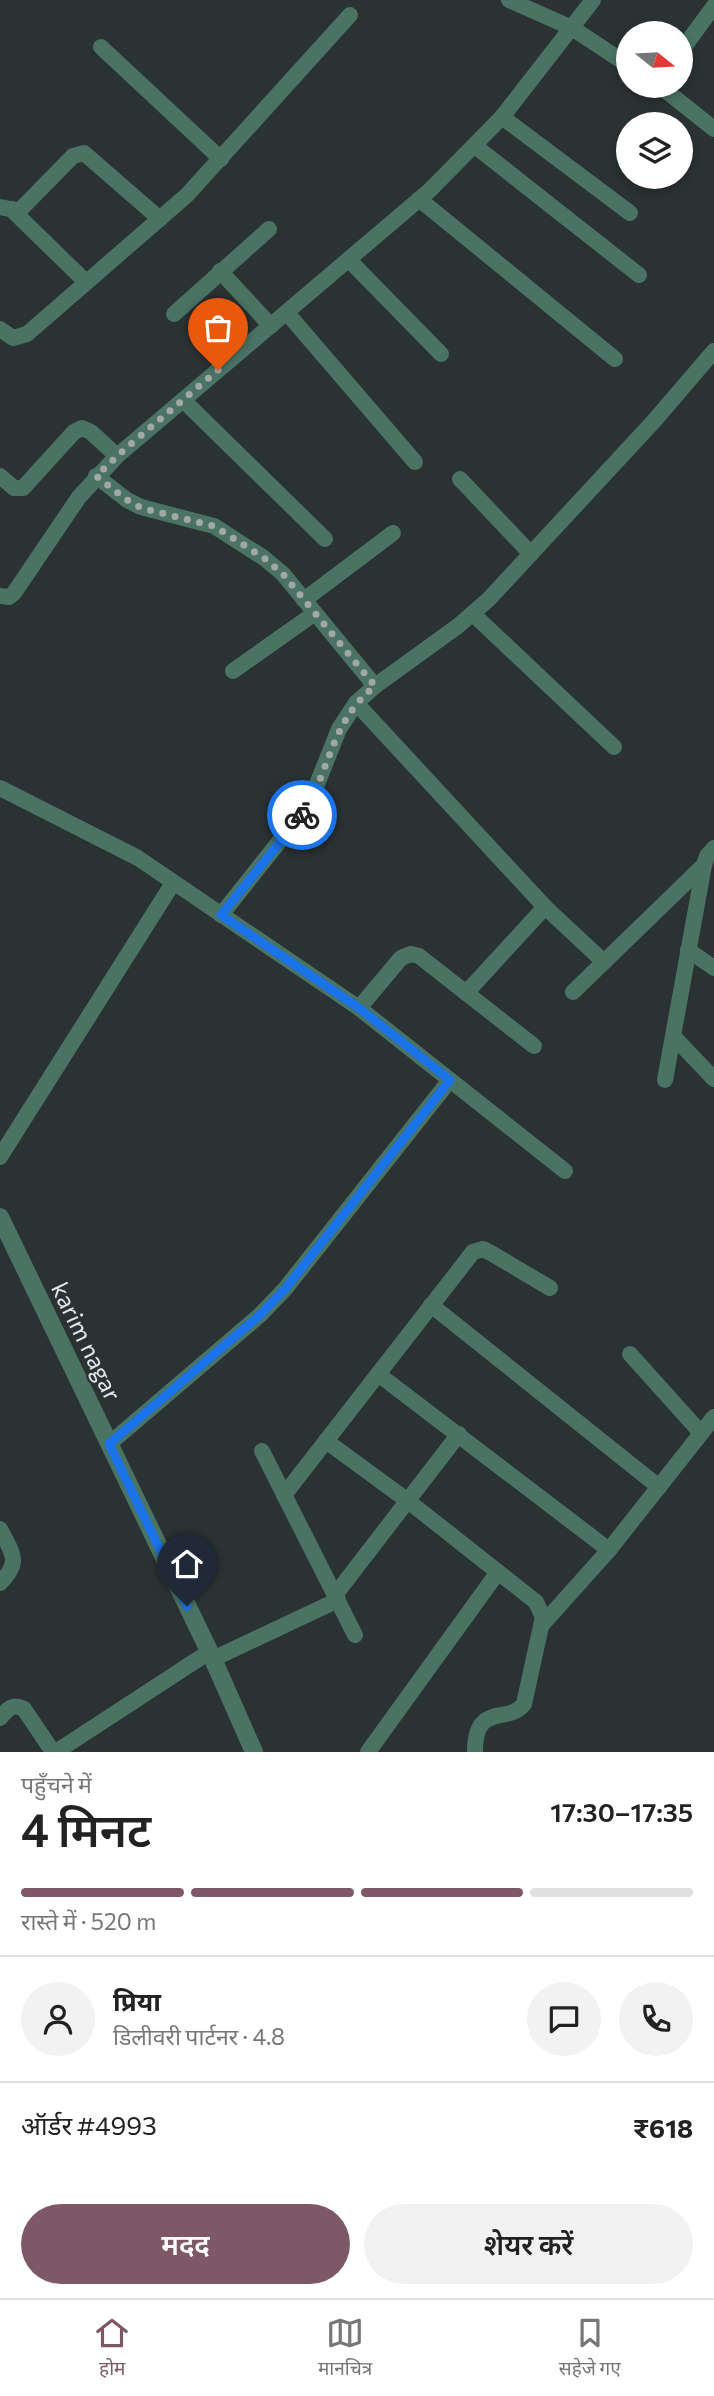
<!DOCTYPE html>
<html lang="hi">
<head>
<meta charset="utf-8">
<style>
	body { margin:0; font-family:Commissioner,"Noto Sans Devanagari",sans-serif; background:#f2f2f2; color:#222; height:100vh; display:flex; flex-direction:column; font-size:26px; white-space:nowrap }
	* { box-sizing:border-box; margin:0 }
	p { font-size:23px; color:#767676 }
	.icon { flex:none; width:38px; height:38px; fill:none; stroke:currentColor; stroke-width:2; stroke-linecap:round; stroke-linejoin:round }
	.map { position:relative; height:1752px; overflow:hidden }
	.details { display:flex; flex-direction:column; background:#fff; flex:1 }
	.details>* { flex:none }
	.needle { width:46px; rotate:108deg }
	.controls { position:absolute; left:616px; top:21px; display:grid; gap:14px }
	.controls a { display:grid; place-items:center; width:77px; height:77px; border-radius:50%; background:#fff; box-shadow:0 4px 10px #0003; font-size:35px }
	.pin { position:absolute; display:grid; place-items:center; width:60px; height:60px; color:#fff; margin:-72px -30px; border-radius:50% 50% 50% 0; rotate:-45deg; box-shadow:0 0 7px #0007 }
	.pin .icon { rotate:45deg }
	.courier { position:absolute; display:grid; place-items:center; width:70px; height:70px; margin:-35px; border:5px solid #1a73e8; border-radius:50%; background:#fff; color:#222; box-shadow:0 2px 9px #0007 }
	.overview em { font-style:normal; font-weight:600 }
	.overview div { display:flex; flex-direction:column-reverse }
	.overview { display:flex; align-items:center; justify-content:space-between; height:119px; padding:0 21px }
	h1 { font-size:46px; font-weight:600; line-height:52px }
	.bar { display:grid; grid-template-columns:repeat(4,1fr); gap:10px 7px; align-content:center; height:84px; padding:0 21px }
	.bar i { height:9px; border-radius:5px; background:#e0e0e0 }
	.bar .current { background:#7e5866 }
	.bar p { grid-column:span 4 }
	.line { display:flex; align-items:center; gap:18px; padding:0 21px; border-top:2px solid #e0e0e0 }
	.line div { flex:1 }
	.round { display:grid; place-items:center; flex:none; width:74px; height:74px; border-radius:37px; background:#f2f2f2 }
	.cta { display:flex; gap:14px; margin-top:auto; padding:14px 21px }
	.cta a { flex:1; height:80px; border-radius:42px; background:#7e5866; color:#fff; font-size:28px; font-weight:600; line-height:80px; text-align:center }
	.cta a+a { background:#f2f2f2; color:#222 }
	.menu { display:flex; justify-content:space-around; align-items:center; height:98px; border-top:2px solid #e0e0e0; background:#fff; font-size:19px; color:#767676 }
	.menu a { display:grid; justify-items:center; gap:4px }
	.menu .current { color:#7e5866 }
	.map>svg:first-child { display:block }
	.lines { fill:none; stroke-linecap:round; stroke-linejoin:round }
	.minor { stroke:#4a7364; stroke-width:16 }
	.tertiary { stroke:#4a7364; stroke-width:18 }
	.done { stroke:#a2a8a8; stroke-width:7; stroke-dasharray:0 12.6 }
	.route { stroke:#1a73e8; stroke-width:9 }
	.labels { text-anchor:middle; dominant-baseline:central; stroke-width:5; stroke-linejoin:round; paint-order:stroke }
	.street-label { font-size:24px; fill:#e2e7e7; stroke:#2b3233 }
</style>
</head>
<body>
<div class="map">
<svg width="714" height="1752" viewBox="0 0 714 1752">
	<rect width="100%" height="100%" fill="#2b3233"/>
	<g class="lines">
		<g class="minor">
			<polyline points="509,0 572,28 628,65"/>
			<polyline points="101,47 221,159"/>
			<polyline points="681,51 714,6"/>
			<polyline points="660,86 714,129"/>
			<polyline points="502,117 630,213"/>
			<polyline points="475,146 639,275"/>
			<polyline points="419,199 615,359"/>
			<polyline points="0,207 16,210 21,209 73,156 84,153 160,219"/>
			<polyline points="11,209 86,282"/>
			<polyline points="349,260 441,354"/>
			<polyline points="220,271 271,326"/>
			<polyline points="287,313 415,462"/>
			<polyline points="174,314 269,229"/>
			<polyline points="0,329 13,338 27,334 187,195 350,15"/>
			<polyline points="183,400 325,539"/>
			<polyline points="0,476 14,488 23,488 74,432 82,428 91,432 117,456"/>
			<polyline points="96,476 127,500 141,507 214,526 264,558 283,574 375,686"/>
			<polyline points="460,479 531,554"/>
			<polyline points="0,596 9,597 14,593 79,497 117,456 429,191 502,117 593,0"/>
			<polyline points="304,600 393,533"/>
			<polyline points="473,614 614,747"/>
			<polyline points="233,671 315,613"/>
			<polyline points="356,703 545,907 604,962"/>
			<polyline points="0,788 138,858 359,1008 565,1171"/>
			<polyline points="221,915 309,804 339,729 356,703 375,686 458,626 489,599 654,421 714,351"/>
			<polyline points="688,950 714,968"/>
			<polyline points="573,992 704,865"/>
			<polyline points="466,993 545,907"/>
			<polyline points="359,1008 401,958 411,954 419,956 534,1046"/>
			<polyline points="673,1036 714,1079"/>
			<polyline points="665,1080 704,865 707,856 714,848"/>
			<polyline points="0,1157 173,883"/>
			<polyline points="431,1305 659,1487"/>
			<polyline points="630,1354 701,1433"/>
			<polyline points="378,1374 609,1550"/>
			<path d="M326,1441L408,1501L536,1602L543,1617L524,1704C508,1725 475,1701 475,1752"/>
			<polyline points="109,1444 260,1315 285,1289 450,1080"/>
			<polyline points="262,1451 355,1635"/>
			<polyline points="284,1495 473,1252 483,1249 491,1253 550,1288"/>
			<path d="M0,1529C12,1553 22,1561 0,1583"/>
			<polyline points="335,1595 459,1434"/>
			<polyline points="541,1626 609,1550 714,1417"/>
			<polyline points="213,1659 338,1600"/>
			<path d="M0,1718C8,1709 12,1703 24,1709L53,1752"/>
			<polyline points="56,1752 209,1652"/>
			<polyline points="368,1752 498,1572"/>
		</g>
		<polyline class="tertiary" points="0,1217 213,1659 254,1752"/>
	</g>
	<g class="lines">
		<path class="done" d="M218,370L125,449L96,476L127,500L141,508L214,526L264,558L283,574L375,686C330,722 331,770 302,815"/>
		<polyline class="route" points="187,1606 109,1444 260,1315 285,1289 450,1080 359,1008 221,915 302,815"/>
	</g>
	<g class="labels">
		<g class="street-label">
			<text transform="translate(87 1341) rotate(64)">karim nagar</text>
		</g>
	</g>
</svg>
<div class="controls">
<a><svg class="needle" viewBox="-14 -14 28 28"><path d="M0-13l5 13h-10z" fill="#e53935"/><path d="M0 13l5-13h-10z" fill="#767676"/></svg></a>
<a><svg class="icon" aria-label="layers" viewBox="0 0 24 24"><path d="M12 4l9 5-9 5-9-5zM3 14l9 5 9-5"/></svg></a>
</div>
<div class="pin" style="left:218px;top:370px;background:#ea580c"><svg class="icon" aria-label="bag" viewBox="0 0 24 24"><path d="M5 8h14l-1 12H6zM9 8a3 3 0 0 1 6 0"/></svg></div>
<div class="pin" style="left:187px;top:1606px;background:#1f2937"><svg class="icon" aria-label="home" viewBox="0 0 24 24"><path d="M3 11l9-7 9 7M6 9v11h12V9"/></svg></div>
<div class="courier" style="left:302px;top:815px"><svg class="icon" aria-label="bike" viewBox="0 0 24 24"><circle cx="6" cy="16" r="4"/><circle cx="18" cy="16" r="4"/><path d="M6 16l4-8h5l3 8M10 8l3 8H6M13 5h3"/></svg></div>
</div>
<section class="details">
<div class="overview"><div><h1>4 मिनट</h1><p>पहुँचने में</p></div><em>17:30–17:35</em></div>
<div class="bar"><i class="current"></i><i class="current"></i><i class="current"></i><i></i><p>रास्ते में · 520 m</p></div>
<div class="line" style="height:126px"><a class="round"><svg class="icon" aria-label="person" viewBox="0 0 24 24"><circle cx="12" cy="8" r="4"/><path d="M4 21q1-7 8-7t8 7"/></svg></a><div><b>प्रिया</b><p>डिलीवरी पार्टनर · 4.8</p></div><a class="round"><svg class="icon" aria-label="chat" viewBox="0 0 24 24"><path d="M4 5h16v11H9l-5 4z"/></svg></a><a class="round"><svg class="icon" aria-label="phone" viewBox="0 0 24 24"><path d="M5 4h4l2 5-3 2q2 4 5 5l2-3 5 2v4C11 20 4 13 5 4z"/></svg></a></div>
<div class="line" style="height:91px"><div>ऑर्डर #4993</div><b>₹618</b></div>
<div class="cta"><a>मदद</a><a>शेयर करें</a></div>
</section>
<nav class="menu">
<a class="current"><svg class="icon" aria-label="home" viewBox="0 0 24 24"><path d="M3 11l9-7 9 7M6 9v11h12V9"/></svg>होम</a>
<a><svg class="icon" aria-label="map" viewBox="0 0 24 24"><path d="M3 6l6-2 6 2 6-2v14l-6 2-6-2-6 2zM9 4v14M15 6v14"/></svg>मानचित्र</a>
<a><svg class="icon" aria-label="saved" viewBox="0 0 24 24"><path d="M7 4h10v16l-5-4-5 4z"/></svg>सहेजे गए</a>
</nav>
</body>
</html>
